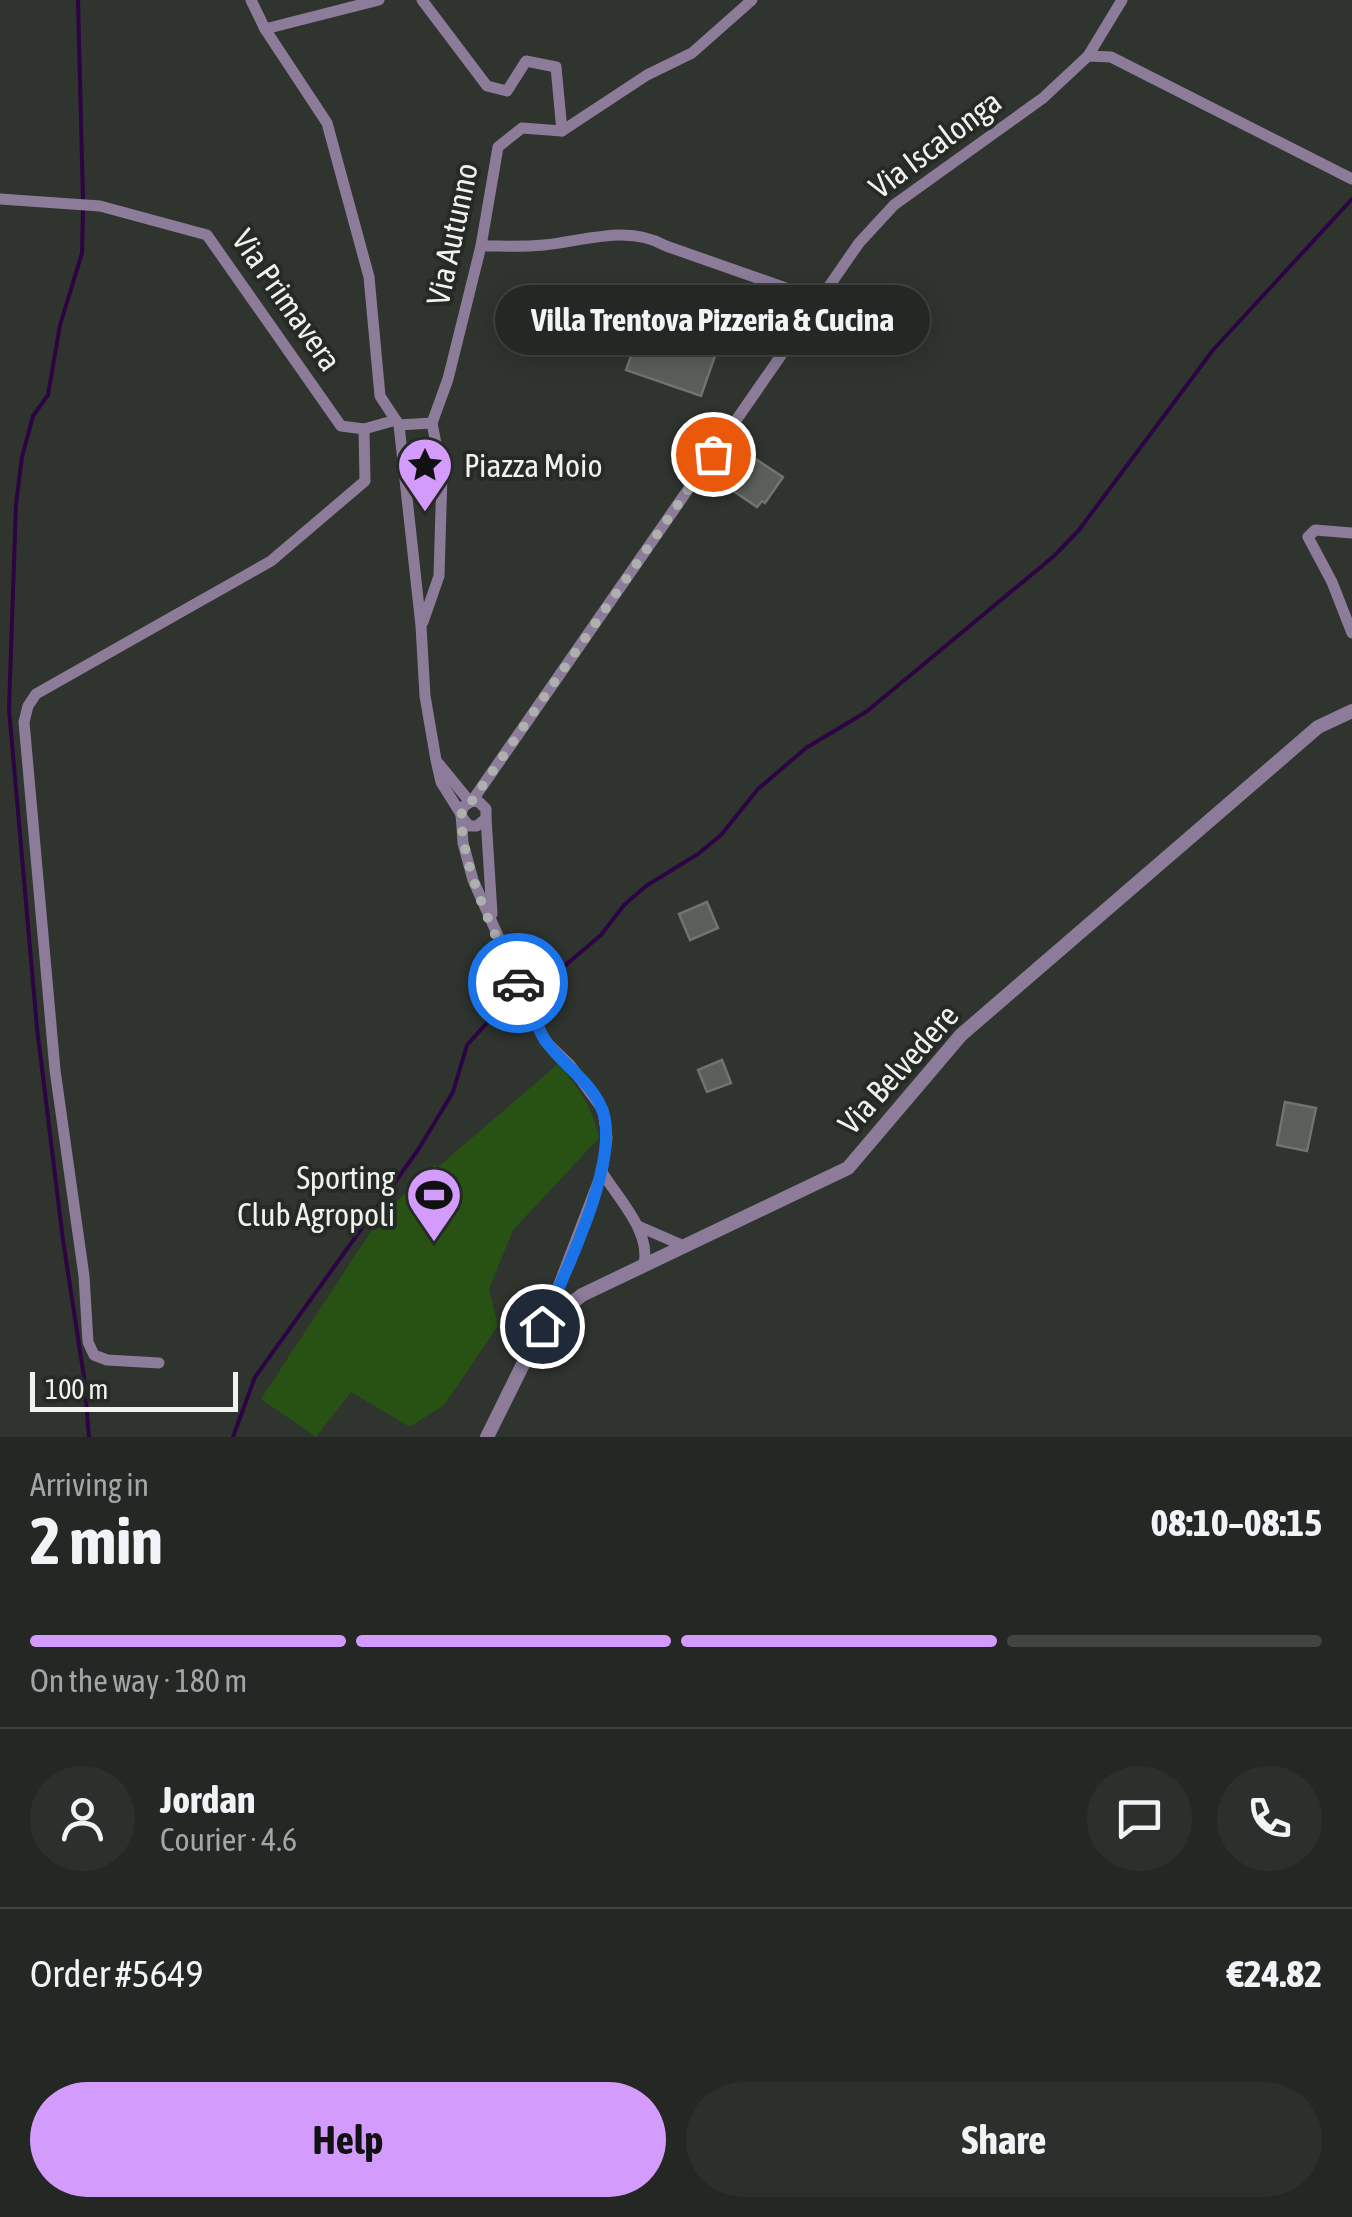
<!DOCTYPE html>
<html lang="en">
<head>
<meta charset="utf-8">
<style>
	body { margin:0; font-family:"Asap Condensed",sans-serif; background:#2c2f2b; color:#f1f3f6; height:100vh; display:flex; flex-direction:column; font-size:38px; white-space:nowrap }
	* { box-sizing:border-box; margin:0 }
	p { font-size:32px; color:#a3a5a6 }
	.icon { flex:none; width:55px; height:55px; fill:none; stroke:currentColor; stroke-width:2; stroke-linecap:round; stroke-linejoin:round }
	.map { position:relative; height:1437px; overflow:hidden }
	.panel { display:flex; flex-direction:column; background:#242723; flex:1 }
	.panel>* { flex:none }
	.scale { position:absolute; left:30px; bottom:25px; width:208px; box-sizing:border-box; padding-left:10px; border:5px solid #f0f2ef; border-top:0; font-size:28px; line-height:35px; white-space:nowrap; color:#f0f2ef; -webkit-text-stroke:8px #262a25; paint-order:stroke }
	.pin { position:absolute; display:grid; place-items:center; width:85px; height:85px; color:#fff; margin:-42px; border:5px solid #fff; border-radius:50%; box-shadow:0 2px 10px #0007 }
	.courier { position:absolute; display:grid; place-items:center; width:100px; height:100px; margin:-50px; border:8px solid #1a73e8; border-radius:50%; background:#fff; color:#222; box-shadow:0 2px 12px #0007 }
	.bubble { position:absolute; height:70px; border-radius:35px; background:#242723; box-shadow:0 5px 25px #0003,0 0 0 2px #414441; font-size:32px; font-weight:700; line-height:70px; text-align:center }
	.head em { font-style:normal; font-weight:700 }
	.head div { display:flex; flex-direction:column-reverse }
	.head { display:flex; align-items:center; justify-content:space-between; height:170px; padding:0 30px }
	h1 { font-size:65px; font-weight:700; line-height:75px }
	.bar { display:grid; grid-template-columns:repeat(4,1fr); gap:15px 10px; align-content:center; height:120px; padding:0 30px }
	.bar i { height:12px; border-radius:8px; background:#414441 }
	.bar .on { background:#d39cfc }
	.bar p { grid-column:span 4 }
	.line { display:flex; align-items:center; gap:25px; padding:0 30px; border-top:2px solid #414441 }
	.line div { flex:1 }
	.round { display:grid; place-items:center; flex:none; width:105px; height:105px; border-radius:52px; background:#2c2f2b }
	.cta { display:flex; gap:20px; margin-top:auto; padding:20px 30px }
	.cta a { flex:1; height:115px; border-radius:60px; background:#d39cfc; color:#111; font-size:40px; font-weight:700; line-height:115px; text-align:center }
	.cta a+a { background:#2c2f2b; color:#f1f3f6 }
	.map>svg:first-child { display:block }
	.pitch { fill:#275214 }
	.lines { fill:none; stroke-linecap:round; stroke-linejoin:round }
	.stream { stroke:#2d0443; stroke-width:4 }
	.building { fill:#5a5f59; stroke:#70746e; stroke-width:2.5 }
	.minor { stroke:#8c7c9a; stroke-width:11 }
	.tertiary { stroke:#8c7c9a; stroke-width:14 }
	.done { stroke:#adb0ac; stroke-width:10; stroke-dasharray:0 18 }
	.route { stroke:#1a73e8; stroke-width:12 }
	.labels { text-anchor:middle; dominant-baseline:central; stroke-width:8; stroke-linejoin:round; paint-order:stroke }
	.street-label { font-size:32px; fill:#f0f2ef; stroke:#262a25 }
	.poi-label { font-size:32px; fill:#f0f2ef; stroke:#262a25; text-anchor:start }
</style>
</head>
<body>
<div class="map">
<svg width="1352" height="1437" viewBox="0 0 1352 1437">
	<rect width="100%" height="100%" fill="#30342f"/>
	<path class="pitch" d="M558,1064C578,1086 593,1108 599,1138L513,1230L489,1289L498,1326L444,1405L410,1427L351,1392L316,1437L261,1399L379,1219L435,1164L437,1168Z"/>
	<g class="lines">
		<g class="stream">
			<polyline points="78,0 83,200"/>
			<polyline points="83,209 82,253 60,325 48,395 33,416 22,457 16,504 9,709 37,1028 63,1240 84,1377 89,1437"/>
			<polyline points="233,1437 255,1377 418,1150 453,1092 467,1045 495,1014 542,985 601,935 624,905 646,886 698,854 721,835 758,789 806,748 866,712 1054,556 1079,530 1213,350 1352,199"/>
		</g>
	</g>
	<g class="building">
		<polygon points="671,296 729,316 701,396 626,370 639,334 656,340"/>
		<polygon points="739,448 783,477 765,503 762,501 757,507 717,480"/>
		<polygon points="707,902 718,928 690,940 679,914"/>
		<polygon points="722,1060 731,1083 707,1092 698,1070"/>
		<polygon points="1285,1102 1316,1108 1307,1151 1277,1145"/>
	</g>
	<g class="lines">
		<g class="minor">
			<polyline points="251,0 265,29 327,123 369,277 380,396 399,425 421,626 425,696 436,760 441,782 461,814"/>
			<polyline points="422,0 487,86 507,91 526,61 556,67 562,131"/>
			<polyline points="265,29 379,0"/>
			<polyline points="1088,56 1122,0"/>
			<polyline points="0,199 100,206 207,235 341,426 364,429 396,420"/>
			<path d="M481,246C502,246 524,247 544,245C585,241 628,224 666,246L820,300"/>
			<polyline points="399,425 432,423"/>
			<polyline points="1352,533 1315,530 1308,537 1332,582 1352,633"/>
			<polyline points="423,622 439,576 442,475 432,423 448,379 481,246 498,147 522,128 562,131 647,75 692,53 752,0"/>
			<polyline points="439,764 470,802"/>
			<polyline points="472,801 859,243 894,205 1043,98 1088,56 1111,57 1352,179"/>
			<polyline points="461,816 469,826 477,826 486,818 486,809 479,802 472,801 464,806 461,813 463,843 473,880 545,1041 570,1065 603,1110 607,1138 602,1172 543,1326"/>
			<polyline points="486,818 492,914"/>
			<path d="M602,1172C619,1200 651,1231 644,1265"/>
			<polyline points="638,1226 684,1246"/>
			<polyline points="159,1363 107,1360 94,1355 88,1342 84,1276 55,1070 24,722 28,706 36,694 271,561 365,481 364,429"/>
		</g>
		<polyline class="tertiary" points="487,1437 542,1326 582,1295 848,1168 961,1035 1318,727 1352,711"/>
	</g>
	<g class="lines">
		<path class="done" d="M518,983C496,938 457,859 462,809L472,801L713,454"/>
		<path class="route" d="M518,983C527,1001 534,1023 545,1040C561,1064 594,1083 603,1112C620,1163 563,1276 542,1326"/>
	</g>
	<defs>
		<g id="sight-pin" transform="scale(2.875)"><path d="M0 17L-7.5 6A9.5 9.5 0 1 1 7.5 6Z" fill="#d39cfc" stroke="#262a25"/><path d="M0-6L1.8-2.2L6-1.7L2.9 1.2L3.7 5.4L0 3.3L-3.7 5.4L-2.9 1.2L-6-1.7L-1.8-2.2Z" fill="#111"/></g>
		<g id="stadium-pin" transform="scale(2.875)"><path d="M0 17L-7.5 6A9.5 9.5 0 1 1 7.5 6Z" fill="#d39cfc" stroke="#262a25"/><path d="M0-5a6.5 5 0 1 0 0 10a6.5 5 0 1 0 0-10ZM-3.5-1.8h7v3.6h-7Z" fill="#111"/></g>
	</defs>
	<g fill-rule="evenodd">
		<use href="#sight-pin" x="425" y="465"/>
		<use href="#stadium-pin" x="434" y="1195"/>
	</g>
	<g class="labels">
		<g class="street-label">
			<text transform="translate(935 144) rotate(-37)">Via Iscalonga</text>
			<text transform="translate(452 234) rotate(-78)">Via Autunno</text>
			<text transform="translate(287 300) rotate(55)">Via Primavera</text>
			<text transform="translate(898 1069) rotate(-48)">Via Belvedere</text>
		</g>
		<g class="poi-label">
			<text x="464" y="465">Piazza Moio</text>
			<text x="395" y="1177" text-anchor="end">Sporting<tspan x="395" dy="37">Club Agropoli</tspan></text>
		</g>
	</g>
</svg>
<div class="scale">100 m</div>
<div class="pin" style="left:713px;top:454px;background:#ea580c"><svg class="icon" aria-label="bag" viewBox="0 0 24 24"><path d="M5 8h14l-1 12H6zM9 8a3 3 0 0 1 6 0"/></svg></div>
<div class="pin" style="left:542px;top:1326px;background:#1f2937"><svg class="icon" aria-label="home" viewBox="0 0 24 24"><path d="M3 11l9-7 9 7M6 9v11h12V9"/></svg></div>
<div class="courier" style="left:518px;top:983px"><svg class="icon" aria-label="car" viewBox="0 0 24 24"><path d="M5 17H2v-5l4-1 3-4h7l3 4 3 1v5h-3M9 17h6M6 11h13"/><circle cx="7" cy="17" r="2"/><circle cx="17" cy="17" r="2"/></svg></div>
<div class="bubble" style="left:495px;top:285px;width:435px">Villa Trentova Pizzeria &amp; Cucina</div>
</div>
<section class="panel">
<div class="head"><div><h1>2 min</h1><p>Arriving in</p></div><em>08:10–08:15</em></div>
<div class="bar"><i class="on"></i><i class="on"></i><i class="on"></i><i></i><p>On the way · 180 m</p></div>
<div class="line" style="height:180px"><a class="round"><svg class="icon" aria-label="person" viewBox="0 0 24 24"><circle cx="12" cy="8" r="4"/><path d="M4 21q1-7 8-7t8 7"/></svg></a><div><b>Jordan</b><p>Courier · 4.6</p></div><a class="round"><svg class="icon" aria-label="chat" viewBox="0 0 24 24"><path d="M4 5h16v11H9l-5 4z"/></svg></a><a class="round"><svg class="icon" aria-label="phone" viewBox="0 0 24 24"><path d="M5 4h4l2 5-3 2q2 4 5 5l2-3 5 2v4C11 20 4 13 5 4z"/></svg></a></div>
<div class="line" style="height:130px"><div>Order #5649</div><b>€24.82</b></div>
<div class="cta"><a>Help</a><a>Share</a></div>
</section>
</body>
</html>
